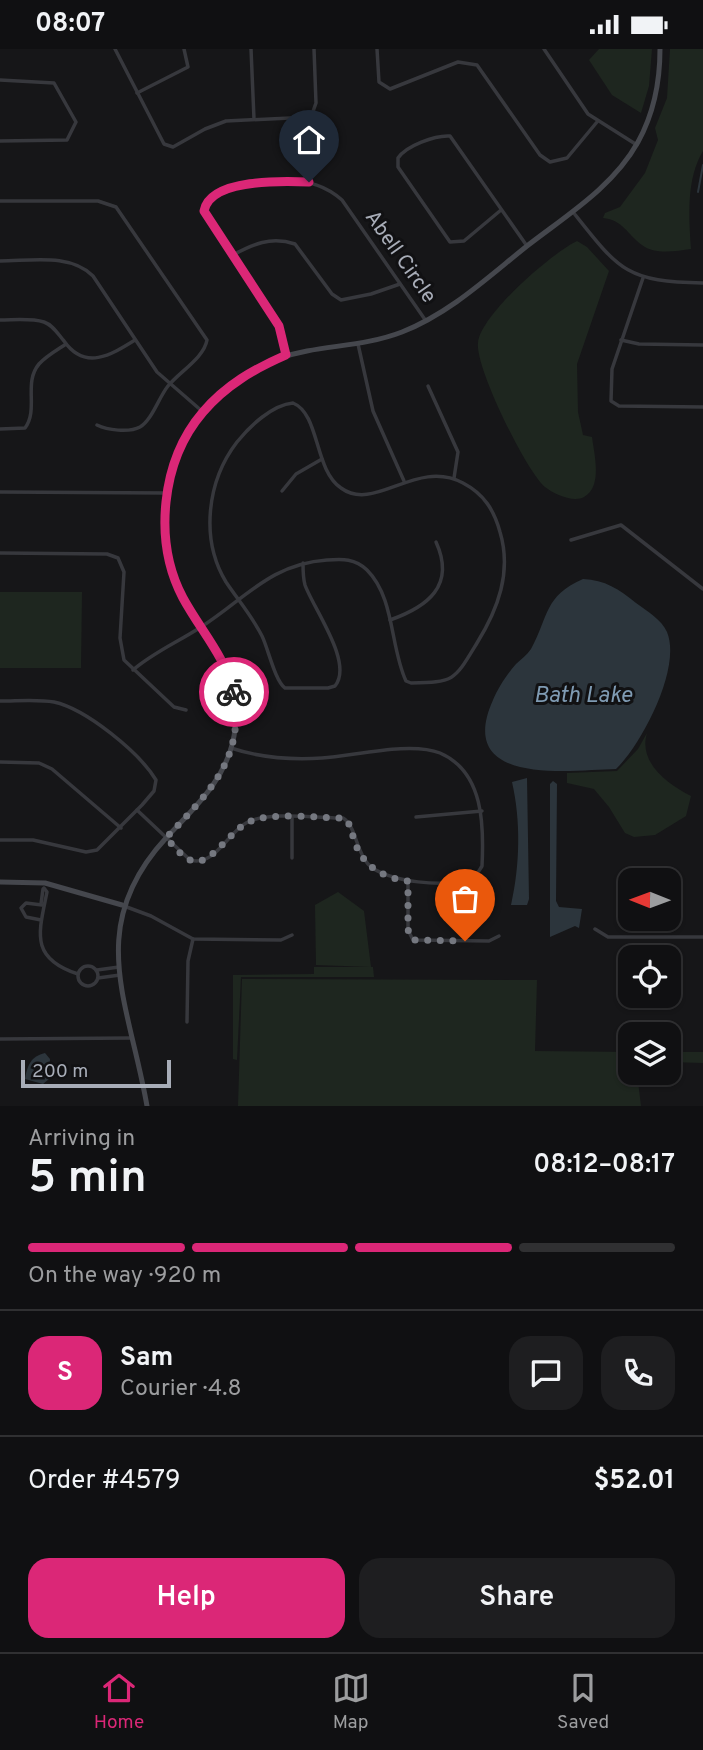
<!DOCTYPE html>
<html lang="en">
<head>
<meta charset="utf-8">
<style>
	body { margin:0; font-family:Overpass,sans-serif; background:#1e1e20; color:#f1f3f6; height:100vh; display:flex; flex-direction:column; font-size:26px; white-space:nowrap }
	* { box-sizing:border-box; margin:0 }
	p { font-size:23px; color:#9c9d9f }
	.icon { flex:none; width:38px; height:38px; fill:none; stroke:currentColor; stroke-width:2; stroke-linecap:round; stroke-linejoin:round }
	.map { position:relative; height:1057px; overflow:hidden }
	.side { display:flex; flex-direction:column; background:#101012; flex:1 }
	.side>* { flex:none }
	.needle { width:46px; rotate:271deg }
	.controls { position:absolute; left:618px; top:819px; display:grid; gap:14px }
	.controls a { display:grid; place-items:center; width:63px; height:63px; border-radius:14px; background:#101012; box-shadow:0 2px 5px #0004,0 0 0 2px #303032; font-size:35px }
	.scale { position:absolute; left:21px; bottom:18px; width:150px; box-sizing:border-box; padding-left:7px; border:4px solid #a8adb8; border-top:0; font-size:19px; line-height:24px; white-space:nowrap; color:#a8adb8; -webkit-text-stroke:5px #111113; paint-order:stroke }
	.pin { position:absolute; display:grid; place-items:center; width:60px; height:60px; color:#fff; margin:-72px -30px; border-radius:50% 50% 50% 0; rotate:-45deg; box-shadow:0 0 7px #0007 }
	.pin .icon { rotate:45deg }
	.courier { position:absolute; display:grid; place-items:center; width:70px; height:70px; margin:-35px; border:5px solid #db2777; border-radius:50%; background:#fff; color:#222; box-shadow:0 2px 9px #0007 }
	.headline em { font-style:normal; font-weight:600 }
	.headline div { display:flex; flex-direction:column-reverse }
	.headline { display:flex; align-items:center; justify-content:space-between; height:119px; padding:0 28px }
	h1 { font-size:46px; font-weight:600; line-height:52px }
	.bar { display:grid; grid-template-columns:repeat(4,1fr); gap:10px 7px; align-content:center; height:84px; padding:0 28px }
	.bar i { height:9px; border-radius:5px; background:#303032 }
	.bar .selected { background:#db2777 }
	.bar p { grid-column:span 4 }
	.line { display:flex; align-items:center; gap:18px; padding:0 28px; border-top:2px solid #303032 }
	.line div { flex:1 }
	.round { display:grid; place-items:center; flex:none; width:74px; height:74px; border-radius:21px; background:#1e1e20 }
	.action { display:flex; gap:14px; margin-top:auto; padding:14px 28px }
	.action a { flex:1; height:80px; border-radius:21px; background:#db2777; color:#fff; font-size:28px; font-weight:600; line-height:80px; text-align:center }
	.action a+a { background:#1e1e20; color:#f1f3f6 }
	.status { display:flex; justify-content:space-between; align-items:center; height:49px; padding:0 35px; background:#101012; direction:ltr }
	.status svg { height:19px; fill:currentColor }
	.tabs { display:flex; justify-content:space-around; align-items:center; height:98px; border-top:2px solid #303032; background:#101012; font-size:19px; color:#9c9d9f }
	.tabs a { display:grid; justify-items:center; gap:4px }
	.tabs .selected { color:#db2777 }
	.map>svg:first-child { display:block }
	.green { fill:#1e261f }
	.water { fill:#2c353c }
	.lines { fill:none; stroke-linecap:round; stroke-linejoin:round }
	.stream { stroke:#2c353c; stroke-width:2 }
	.street { stroke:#37383d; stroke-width:3.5 }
	.secondary { stroke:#45474d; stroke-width:5 }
	.done { stroke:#757880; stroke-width:7; stroke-dasharray:0 12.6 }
	.route { stroke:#db2777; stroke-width:9 }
	.labels { text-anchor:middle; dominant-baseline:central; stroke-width:6; stroke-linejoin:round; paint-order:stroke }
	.street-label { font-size:21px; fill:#a8adb8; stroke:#111113 }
	.water-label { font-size:23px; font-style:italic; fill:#7f9bb3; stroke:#111113 }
</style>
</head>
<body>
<div class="status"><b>08:07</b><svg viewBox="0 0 49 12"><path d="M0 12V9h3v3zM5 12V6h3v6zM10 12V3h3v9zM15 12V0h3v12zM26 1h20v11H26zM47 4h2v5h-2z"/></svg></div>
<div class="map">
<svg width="703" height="1057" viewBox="0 0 703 1057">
	<rect width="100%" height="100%" fill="#161618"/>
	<g class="green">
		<polygon points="599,0 652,0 649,37 641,64 612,46 589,11"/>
		<path d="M670,0H703V102C686,130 689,168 691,200C676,202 655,206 642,196C627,185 623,171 603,169L605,164L620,158L645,124L658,91L655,79L667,49Z"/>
		<path d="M577,192L587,198L609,222L577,315L578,363L583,386L592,388C594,404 603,438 584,448C573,454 554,445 545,438C526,422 475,318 478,294C480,266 552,204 577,192Z"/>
		<polygon points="0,543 82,543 81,619 0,619"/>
		<path d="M647,684C638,713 667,735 691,747L686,767L655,786L634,788L625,784L609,758L594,740L567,734V724L617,722L638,700Z"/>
		<polygon points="338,843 364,862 371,918 316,916 315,856"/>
		<polygon points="314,918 373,918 374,928 241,928 237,1011 233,1010 233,926 314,925"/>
		<polygon points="242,930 537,931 535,1002 630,1003 630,1024 637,1024 641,1057 238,1057"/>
		<polygon points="668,1003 703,1003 703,1014 669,1013"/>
	</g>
	<g class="water">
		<path d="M583,530C605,531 619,540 636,554C647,562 662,571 667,583C682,619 641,696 616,720C570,721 454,738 493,651C498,639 507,625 516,615C521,610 527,606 531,600C549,567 544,547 583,530Z"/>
		<path d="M527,729L529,850L527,856H511C520,817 521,772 512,733Z"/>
		<polygon points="553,732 557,735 556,852 559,858 582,860 579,879 575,877 550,888 550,735"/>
		<path d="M45,1004L50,1010L49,1030L43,1035L25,1030C27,1017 31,1007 45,1004Z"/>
	</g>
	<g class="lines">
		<polyline class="stream" points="698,143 703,116"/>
		<g class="street">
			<polyline points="115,0 164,95 173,98 205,80 226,72 311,68 316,54 314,0"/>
			<polyline points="251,0 254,70"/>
			<polyline points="377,0 379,33 390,40 458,13 477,16 540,106 550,113 567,109 597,73"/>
			<polyline points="544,0 588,65 637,96"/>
			<polyline points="0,31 54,34 76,73 67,91 0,92"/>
			<polyline points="137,44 188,18 184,0"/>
			<path d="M0,152H98L116,158L207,291C204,309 179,323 168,337C159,348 152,371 140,378C129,384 107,381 97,376"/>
			<path d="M501,161L464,192L450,193L398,118V109C406,97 435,86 450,87L527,197"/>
			<path d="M573,163C619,221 626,233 703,234"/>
			<path d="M231,207C253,195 271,187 295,195L332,245L341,251L371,245L400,235"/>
			<path d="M0,212C31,212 70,204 93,227L157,323L203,363"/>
			<polyline points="643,229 612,320 611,352 619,357 703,358"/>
			<path d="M0,271C14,271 31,269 44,273C53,276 58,285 64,292C85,322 111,306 135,291"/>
			<polyline points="621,291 639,295 703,296"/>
			<polyline points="358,295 373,362 404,432"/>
			<path d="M286,306L279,277L204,166L205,156L209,151C247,130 307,119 342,151L426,272"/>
			<polyline points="428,337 458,403 454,429"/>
			<path d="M0,380L25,379C39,360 23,334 39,315C46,307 57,301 66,295"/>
			<polyline points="282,442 296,425 322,410"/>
			<polyline points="0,443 167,444"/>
			<polyline points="571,491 621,476 703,540"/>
			<polyline points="0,504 107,505 118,509 124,523 120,589 124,611 174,658 186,661"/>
			<path d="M390,571C427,558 456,537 436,493"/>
			<path d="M133,621C154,603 178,593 201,578C245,550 270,515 327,511C342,510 355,509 367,521C395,549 390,598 406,632L411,634C455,633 454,632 477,594C498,560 512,523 500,483C494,461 484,445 463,434C416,409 375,464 341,439C314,421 320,365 293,354C272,356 250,377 237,393C207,432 200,490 226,533C238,551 252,567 262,587C268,599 275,632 285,639H328L335,637C354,614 313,559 305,536C303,529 303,521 303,514"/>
			<path d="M0,652C17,652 38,650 54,653C86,660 139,703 156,731L154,742L142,756L97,801L86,803L33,791H0"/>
			<polyline points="0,713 39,714 52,720 121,779"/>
			<path d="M137,761L190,811C214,818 227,785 246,774C266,762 319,769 343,769C356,777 356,802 368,815C384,833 451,840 471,829C477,827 479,822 482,817C484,777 484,723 440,704C410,692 354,707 322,709C291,711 261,709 231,699"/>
			<polyline points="416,768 482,762"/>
			<polyline points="292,809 292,769"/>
			<polyline points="408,832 408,881 413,891 489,892 499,887"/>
			<path d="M44,839L47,843C39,883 29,909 78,925"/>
			<polyline points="41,855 43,840"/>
			<polyline points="124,857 151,867 193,890 281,891 292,886"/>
			<polyline points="41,871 26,868 21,859 26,854 42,856"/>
			<polyline points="595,880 608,888 703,888"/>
			<circle cx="88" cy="927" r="10"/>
			<polyline points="97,921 119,918"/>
			<polyline points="98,929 120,926"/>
			<polyline points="187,973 188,912 193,890"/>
			<polyline points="0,990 131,989"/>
		</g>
		<g class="secondary">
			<polyline points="0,833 45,834 122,856"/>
			<path d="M147,1057C129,953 84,878 166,789C195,758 226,731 234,687C247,627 208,596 183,549C160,504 159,446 180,401C204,350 252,312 307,302C339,296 371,295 402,283C450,264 487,229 527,197C567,166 613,138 638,93C654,64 660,33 660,0"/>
		</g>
	</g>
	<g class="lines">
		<path class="done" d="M234,643C245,711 208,744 166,789C173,796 181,807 190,811C209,821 232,778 251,772C274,763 318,769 343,769C353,776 351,784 355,794C364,818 384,829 408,832V881L413,891L465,892"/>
		<path class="route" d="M234,643C224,606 201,582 183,549C153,492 161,412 203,363C226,336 254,320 286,306L279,277L204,162C210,129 285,132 309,133"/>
	</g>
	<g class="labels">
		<g class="street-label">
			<text transform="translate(400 208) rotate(55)">Abell Circle</text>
		</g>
		<g class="water-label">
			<text x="583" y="647">Bath Lake</text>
		</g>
	</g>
</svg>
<div class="controls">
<a><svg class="needle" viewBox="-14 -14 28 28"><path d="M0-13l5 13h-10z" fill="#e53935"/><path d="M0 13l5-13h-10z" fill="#9c9d9f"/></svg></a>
<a><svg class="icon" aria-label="locate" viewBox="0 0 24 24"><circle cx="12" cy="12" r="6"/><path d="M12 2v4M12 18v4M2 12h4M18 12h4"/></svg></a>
<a><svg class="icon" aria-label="layers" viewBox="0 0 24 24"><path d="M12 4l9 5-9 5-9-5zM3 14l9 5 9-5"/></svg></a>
</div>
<div class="scale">200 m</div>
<div class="pin" style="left:465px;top:892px;background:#ea580c"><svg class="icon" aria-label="bag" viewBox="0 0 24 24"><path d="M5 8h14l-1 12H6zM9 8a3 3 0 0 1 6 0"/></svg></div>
<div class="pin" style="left:309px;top:133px;background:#1f2937"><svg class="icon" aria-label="home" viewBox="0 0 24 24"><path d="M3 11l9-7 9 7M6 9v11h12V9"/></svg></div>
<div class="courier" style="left:234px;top:643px"><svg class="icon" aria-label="bike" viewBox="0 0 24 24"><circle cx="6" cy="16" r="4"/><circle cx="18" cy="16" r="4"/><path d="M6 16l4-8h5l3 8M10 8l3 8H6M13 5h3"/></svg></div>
</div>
<section class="side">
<div class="headline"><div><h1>5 min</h1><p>Arriving in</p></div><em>08:12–08:17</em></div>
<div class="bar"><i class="selected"></i><i class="selected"></i><i class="selected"></i><i></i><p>On the way · 920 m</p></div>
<div class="line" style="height:126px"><b class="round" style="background:#db2777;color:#fff">S</b><div><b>Sam</b><p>Courier · 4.8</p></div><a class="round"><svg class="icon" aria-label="chat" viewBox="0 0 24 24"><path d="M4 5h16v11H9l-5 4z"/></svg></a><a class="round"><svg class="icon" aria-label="phone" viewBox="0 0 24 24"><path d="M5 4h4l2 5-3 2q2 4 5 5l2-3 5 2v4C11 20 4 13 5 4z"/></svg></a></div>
<div class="line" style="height:91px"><div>Order #4579</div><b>$52.01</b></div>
<div class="action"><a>Help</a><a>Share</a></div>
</section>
<nav class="tabs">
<a class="selected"><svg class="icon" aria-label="home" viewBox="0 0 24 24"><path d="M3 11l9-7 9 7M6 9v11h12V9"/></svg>Home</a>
<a><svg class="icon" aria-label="map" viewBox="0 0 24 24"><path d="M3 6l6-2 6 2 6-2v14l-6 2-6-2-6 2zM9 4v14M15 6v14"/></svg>Map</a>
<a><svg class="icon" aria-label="saved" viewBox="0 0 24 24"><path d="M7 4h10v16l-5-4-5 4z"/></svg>Saved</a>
</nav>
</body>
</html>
